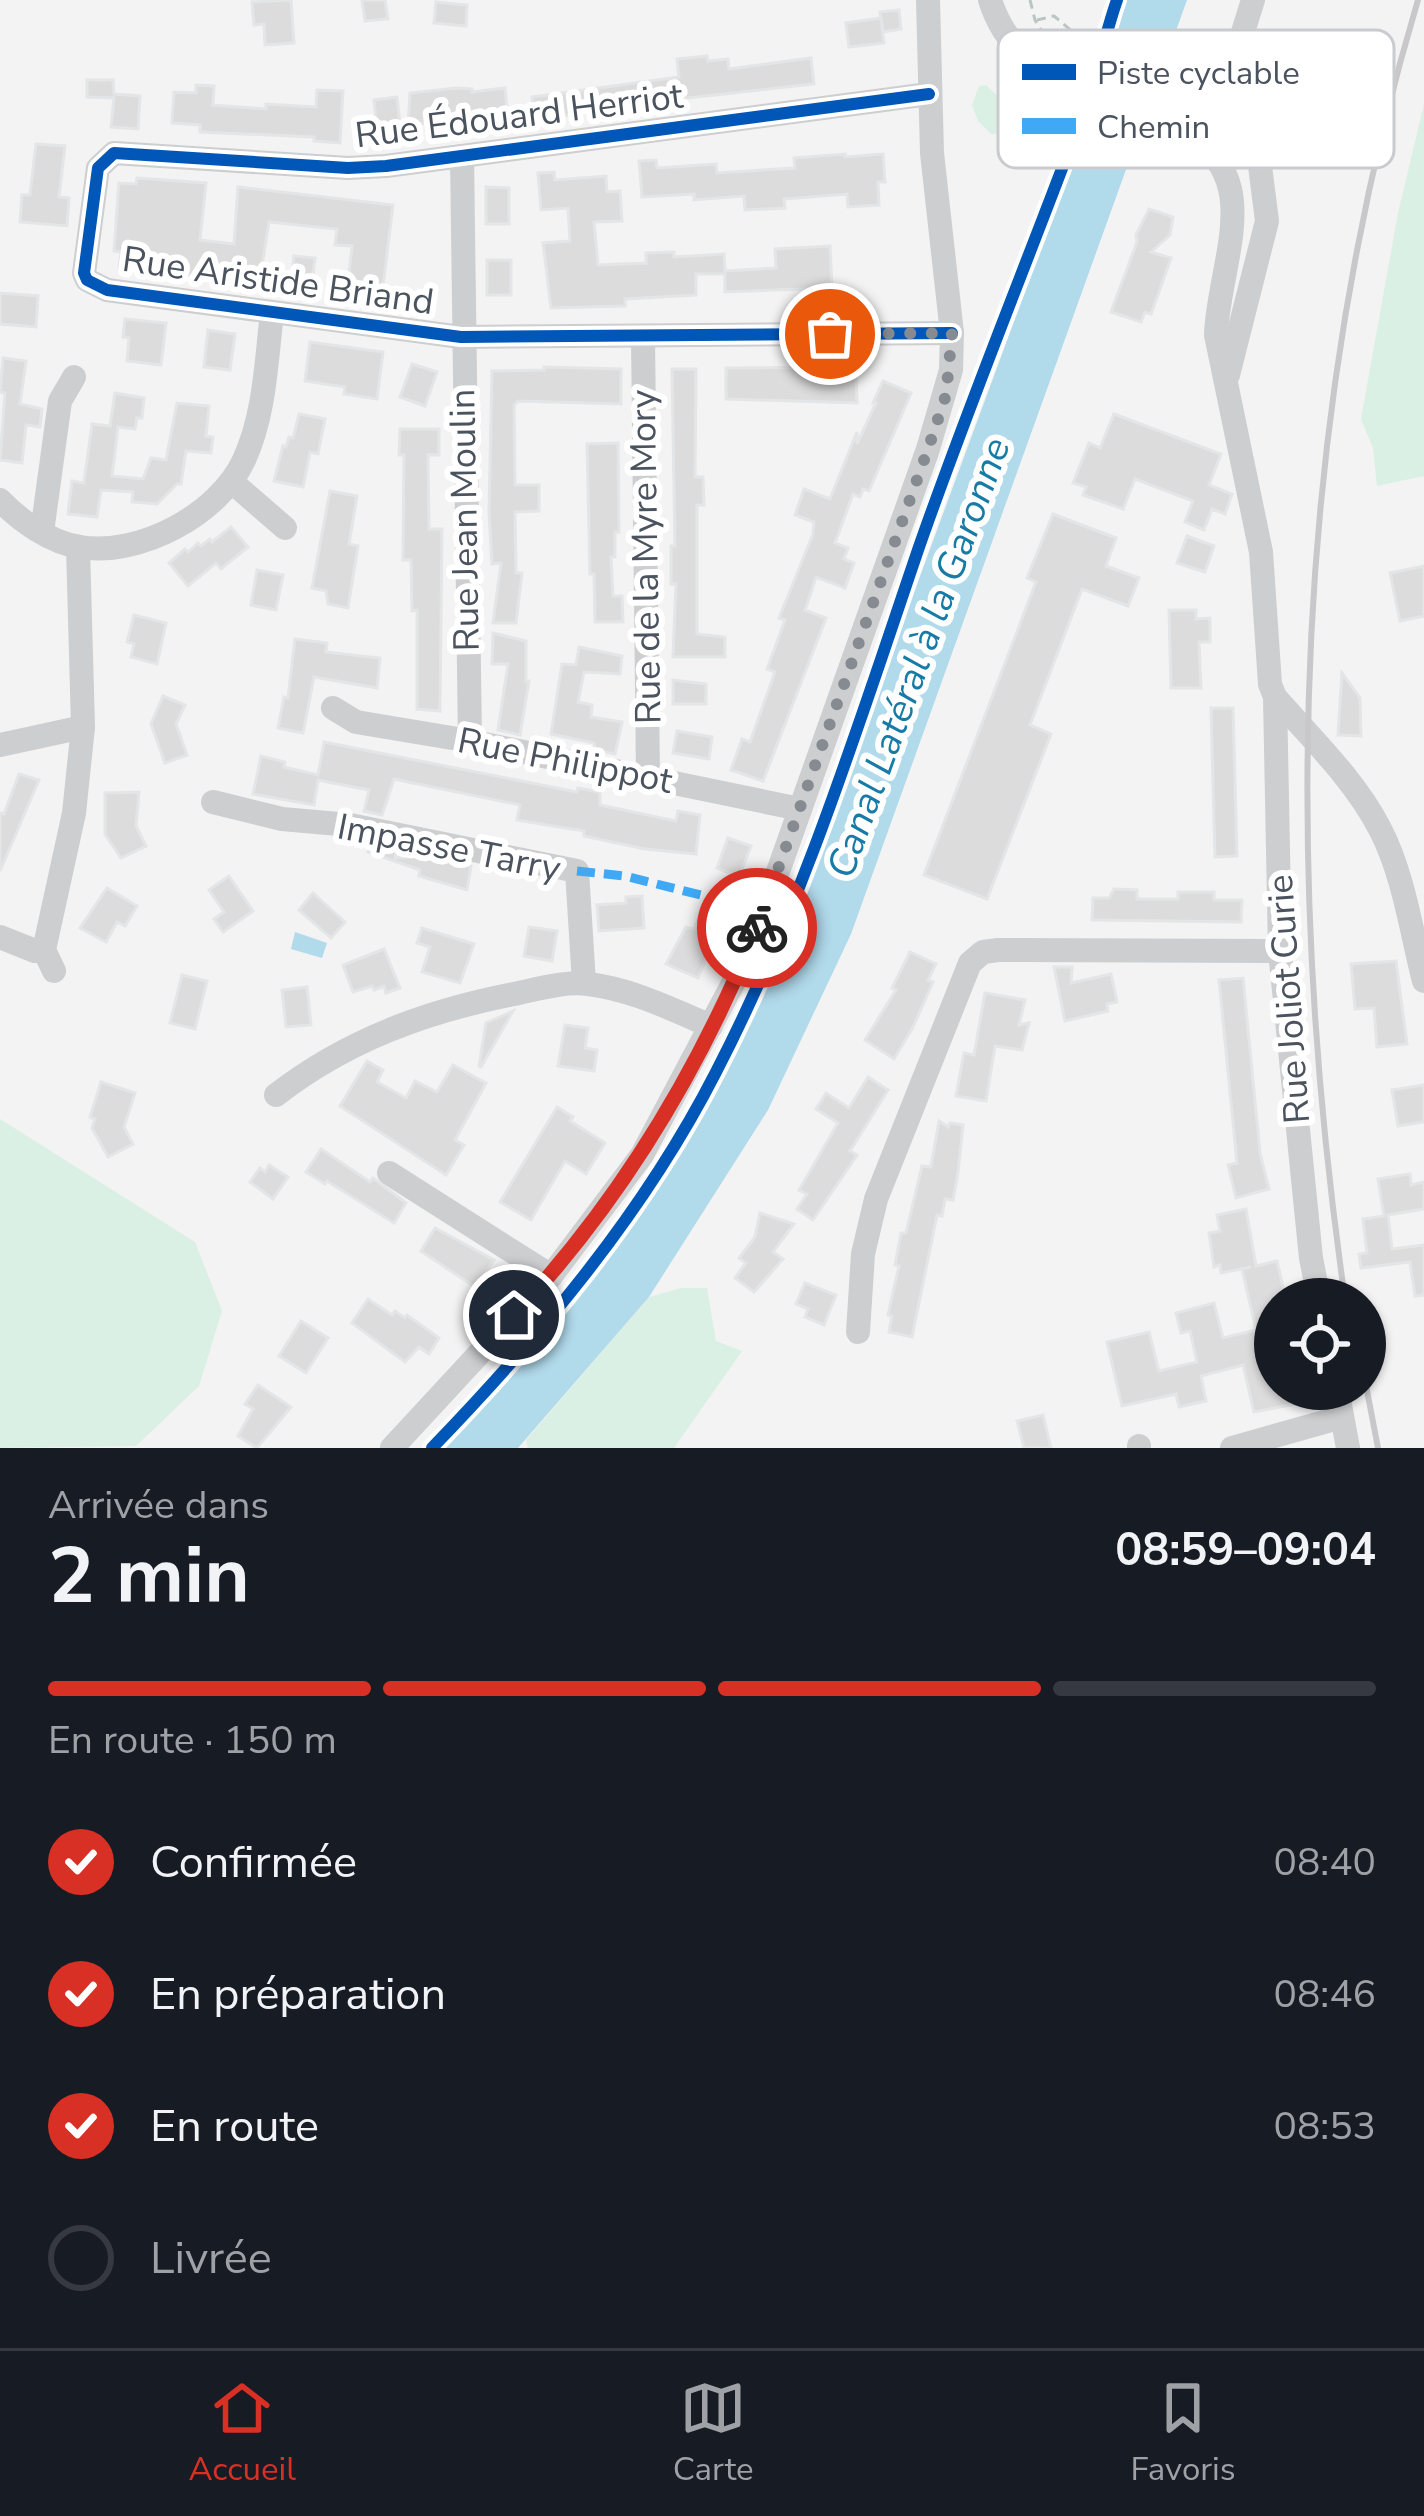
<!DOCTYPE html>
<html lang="fr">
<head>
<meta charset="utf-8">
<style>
	body { margin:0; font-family:"Nunito Sans",sans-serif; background:#242831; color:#f1f3f6; height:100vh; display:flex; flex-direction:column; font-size:45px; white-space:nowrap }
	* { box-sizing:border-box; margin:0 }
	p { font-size:39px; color:#9ea1a6 }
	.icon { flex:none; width:66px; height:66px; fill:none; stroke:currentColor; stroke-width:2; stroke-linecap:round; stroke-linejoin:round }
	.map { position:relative; height:1448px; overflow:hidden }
	.side { display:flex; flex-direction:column; background:#171b24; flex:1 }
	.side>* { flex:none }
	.buttons { position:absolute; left:1254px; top:1278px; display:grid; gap:24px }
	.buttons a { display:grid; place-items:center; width:132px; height:132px; border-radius:50%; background:#171b24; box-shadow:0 3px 9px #0004; font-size:60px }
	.pin { position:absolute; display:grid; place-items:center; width:102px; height:102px; color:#fff; margin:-51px; border:6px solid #fff; border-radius:50%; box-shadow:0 3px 12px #0007 }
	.courier { position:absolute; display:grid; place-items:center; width:120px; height:120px; margin:-60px; border:9px solid #d93025; border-radius:50%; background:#fff; color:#222; box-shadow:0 3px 15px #0007 }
	.head em { font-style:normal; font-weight:700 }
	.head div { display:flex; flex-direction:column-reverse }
	.head { display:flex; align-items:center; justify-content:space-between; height:204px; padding:0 48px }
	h1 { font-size:78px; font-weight:700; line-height:90px }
	.bar { display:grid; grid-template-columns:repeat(4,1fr); gap:18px 12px; align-content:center; height:144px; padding:0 48px }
	.bar i { height:15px; border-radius:9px; background:#363941 }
	.bar .selected { background:#d93025 }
	.bar p { grid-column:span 4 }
	ol { padding:0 48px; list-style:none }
	li { display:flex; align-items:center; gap:36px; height:132px }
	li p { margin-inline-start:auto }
	li .icon { padding:12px; border-radius:50%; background:#d93025; color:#fff; stroke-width:4 }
	li:last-child { color:#9ea1a6 }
	li i { width:66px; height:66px; border:6px solid #363941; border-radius:50% }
	.tab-bar { display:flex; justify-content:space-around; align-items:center; height:168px; border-top:3px solid #363941; background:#171b24; font-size:33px; color:#9ea1a6 }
	.tab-bar a { display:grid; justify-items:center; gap:6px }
	.tab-bar .selected { color:#d93025 }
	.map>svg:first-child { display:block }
	.green { fill:#daf0e4 }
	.water { fill:#b1daeb }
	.building { fill:#dcdcdd; stroke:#e4e5e6; stroke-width:3 }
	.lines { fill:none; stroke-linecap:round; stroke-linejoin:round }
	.path { stroke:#bbc6c3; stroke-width:3; stroke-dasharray:9 6; stroke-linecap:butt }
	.minor { stroke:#cdced0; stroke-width:24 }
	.rail { stroke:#c8c8ca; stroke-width:6 }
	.quiet { stroke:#3fa9f5; stroke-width:9; stroke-dasharray:18 9; stroke-linecap:butt }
	.cycleway-casing { stroke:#fff; stroke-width:20 }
	.cycleway { stroke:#0057b8; stroke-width:12 }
	.done { stroke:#868b92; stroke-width:12; stroke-dasharray:0 21.6 }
	.route { stroke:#d93025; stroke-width:15 }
	.labels { text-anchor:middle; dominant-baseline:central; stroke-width:12; stroke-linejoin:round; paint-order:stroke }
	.street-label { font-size:36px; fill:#4b535e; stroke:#fff }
	.water-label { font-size:39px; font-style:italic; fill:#167ba6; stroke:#fff }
	.key { fill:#fff; stroke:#c9cbcf; stroke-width:3 }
	.key-label { font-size:33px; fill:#4b535e }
</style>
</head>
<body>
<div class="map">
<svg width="1424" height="1448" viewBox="0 0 1424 1448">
	<rect width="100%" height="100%" fill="#f3f3f3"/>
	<g class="green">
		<path d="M986,85L1016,114C1012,129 1007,134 991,134L978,121L972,105L979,86Z"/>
		<polygon points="1424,104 1424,476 1377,486 1373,448 1361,419 1398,213"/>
		<polygon points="0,1119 195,1242 222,1311 199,1386 136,1446 0,1448"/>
		<polygon points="681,1288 707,1288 716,1341 742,1351 674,1448 528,1448 526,1440 649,1297"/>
	</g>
	<g class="water">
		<polygon points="1126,0 1187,0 851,934 768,1110 649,1297 518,1448 444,1448 530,1355 604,1266 721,1076 796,912 1091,113"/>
		<polygon points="295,932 327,943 322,958 291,949"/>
	</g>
	<g class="building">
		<polygon points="291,0 294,43 265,45 264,24 254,25 252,2"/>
		<polygon points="362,0 385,0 388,19 365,21"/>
		<polygon points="436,2 467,5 466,26 434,23"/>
		<polygon points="899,10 901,29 883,32 880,12"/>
		<polygon points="881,18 884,43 849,47 846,23"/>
		<polygon points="707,56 708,61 728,59 729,69 811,58 814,84 661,101 534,120 532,97 679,77 677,59"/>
		<polygon points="87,80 113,80 114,94 140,96 138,129 111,127 114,98 87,97"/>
		<polygon points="196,85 214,86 213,105 266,109 266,104 316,107 317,90 343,91 340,143 314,141 314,137 200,132 200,125 172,123 174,92 196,93"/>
		<polygon points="456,88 472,89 472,92 505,88 508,121 426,130 425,123 408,125 410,93"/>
		<polygon points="397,97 400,126 377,129 374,100"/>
		<polygon points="36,144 65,146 59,197 69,198 67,226 20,222 22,195 30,195"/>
		<polygon points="845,154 845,157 883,154 885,182 878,182 879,205 848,207 847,194 784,199 785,208 745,210 744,196 694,200 694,194 642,197 639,161 656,160 657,168 716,164 717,173 795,168 794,158"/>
		<polygon points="554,172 555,180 606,176 607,192 620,191 622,221 594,222 598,265 646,263 646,253 674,252 674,257 724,254 725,271 776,268 775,249 830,246 832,288 725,292 725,274 696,274 696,295 625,299 625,306 551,308 543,243 570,241 568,208 541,210 538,173"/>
		<polygon points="137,178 206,183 200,240 234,244 238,187 393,205 382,294 347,290 352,246 335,245 337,229 269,222 259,284 119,268 121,252 114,251 119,183 136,184"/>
		<polygon points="486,187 509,188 509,224 486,224"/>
		<polygon points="1149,209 1173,217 1170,235 1151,252 1171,258 1151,314 1145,312 1141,322 1111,312 1137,242 1136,235"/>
		<polygon points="294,256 315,258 311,293 290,290"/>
		<rect x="487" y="260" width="24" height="35"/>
		<polygon points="0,293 38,296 36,327 0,324"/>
		<polygon points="125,319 166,323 161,365 127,361 129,338 123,337"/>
		<polygon points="208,330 235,334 230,370 204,367"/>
		<polygon points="310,342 383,352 377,399 344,394 345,387 305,381"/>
		<polygon points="3,358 26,361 20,404 42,409 40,427 26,425 22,463 0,460 5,393 0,392"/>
		<polygon points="412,364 437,372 425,406 400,397"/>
		<polygon points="544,367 621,369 621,404 518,401 514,405 515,485 539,485 539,511 515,512 516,573 522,573 516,623 493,623 501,563 492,564 489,512 492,371 544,370"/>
		<polygon points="856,367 857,403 726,399 726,368"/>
		<polygon points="672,369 696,369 695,477 703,477 704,505 697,505 697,634 725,637 725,657 673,657 676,584 671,584 671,546 675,546"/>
		<polygon points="883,381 911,393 869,491 863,489 860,497 853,494 835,543 848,548 844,559 854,563 845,588 816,577 805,610 826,618 763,781 731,770 742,739 750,742 775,672 767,669 785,620 779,618 813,534 814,522 795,515 804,489 830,499 857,432 857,444 876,403 873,403"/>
		<polygon points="115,393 144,398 142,418 137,418 135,429 118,427 112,476 143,479 151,458 166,460 177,403 209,406 206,436 213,437 211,453 186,451 181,484 177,484 157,504 132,502 133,492 101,490 97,517 68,514 72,481 84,483 92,424 110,426"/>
		<polygon points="299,414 325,419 318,454 310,452 303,487 274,481 283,446 286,447 289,437 293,438"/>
		<polygon points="1114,414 1221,454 1209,485 1232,494 1225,514 1212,509 1204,530 1185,522 1193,501 1135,479 1123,509 1083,495 1086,487 1073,483 1089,443 1100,448"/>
		<polygon points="400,429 439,429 439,455 428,455 429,529 442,529 440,711 417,709 417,610 412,611 411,560 403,560 404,455 399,455"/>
		<polygon points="618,443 619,532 615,532 615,557 611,557 613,596 622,596 623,622 595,622 594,574 590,574 587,444"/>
		<polygon points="330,491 357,496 349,544 358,546 348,608 328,604 326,591 312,588"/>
		<polygon points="1053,514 1116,538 1106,566 1139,578 1128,606 1082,589 1030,725 1051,734 987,899 924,875 1036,582 1027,578"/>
		<polygon points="231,527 248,547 221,569 216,563 188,586 169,563 185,549 188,552 198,543 201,546 210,539 212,542"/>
		<polygon points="1187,536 1214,546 1205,572 1177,563"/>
		<polygon points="1424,566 1424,616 1400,621 1390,573"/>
		<polygon points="257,570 283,575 276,610 251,605"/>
		<polygon points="1169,610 1196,610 1196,619 1210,618 1210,642 1199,642 1201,688 1171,688"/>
		<polygon points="134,615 166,623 157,664 131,657 134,644 127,642"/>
		<polygon points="493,633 526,641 526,681 529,681 520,735 498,730 508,664 492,664"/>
		<polygon points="295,639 327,643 326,652 380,658 377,688 314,677 303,733 278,728 284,697 288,698"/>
		<polygon points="579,647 622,656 620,674 584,672 578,702 592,705 591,717 622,722 615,754 595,750 594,743 551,734 562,664 576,665"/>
		<polygon points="1342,673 1360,698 1361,736 1338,735"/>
		<polygon points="673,680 706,684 706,704 673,704"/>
		<polygon points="163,696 185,705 176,724 187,755 165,763 151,724"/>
		<polygon points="1211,708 1233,708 1237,856 1215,857"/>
		<polygon points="677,731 712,737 709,759 673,753"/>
		<polygon points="324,742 577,792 578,788 600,792 600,805 676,821 678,811 700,815 696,854 645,849 584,836 584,831 517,820 520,805 394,779 382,815 364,811 369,790 318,780 314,805 253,794 261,756 285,762 284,767 318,775"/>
		<polygon points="19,774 39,780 0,871 0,813 4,814"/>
		<polygon points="139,792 136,826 146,846 121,858 105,834 105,793"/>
		<polygon points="728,838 751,846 739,877 717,868"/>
		<polygon points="371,846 396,851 395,858 418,856 471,866 467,890 419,876 420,870 368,852"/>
		<polygon points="229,876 253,911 223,932 214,919 224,912 209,890"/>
		<polygon points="107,888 137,906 125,926 117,922 106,942 80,928"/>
		<polygon points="1114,889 1137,890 1137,899 1178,899 1178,892 1214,892 1214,900 1242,900 1241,922 1092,920 1093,898 1109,898"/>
		<polygon points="313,893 345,922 331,938 299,910"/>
		<polygon points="642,896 644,928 599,931 597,905 626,903 626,897"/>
		<polygon points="700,915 721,923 698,978 666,964 686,927 694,929"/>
		<polygon points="529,927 557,931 552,961 524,956"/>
		<polygon points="422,928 474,944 460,983 422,972 430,947 417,943"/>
		<polygon points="384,949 400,988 386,993 384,986 374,990 372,986 353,992 343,965"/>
		<polygon points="910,952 936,964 928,980 933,982 913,1027 894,1059 865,1040 896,990 892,988"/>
		<polygon points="1396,961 1407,1044 1377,1047 1374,1008 1355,1009 1351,964"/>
		<polygon points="1054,967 1072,967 1071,983 1111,974 1117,1002 1107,1004 1108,1011 1065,1021"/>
		<polygon points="182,975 207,981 195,1029 170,1023"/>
		<polygon points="1243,978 1260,1153 1269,1189 1236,1198 1228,1165 1237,1163 1219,980"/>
		<polygon points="307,987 311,1025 286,1027 282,990"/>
		<polygon points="985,993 1025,1000 1019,1025 1029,1023 1022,1050 995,1046 986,1101 956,1096 964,1053 974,1055"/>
		<polygon points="513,1011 481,1067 479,1066 486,1023"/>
		<polygon points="565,1025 588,1028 585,1048 597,1050 594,1071 558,1066"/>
		<polygon points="367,1061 383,1070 377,1082 406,1098 415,1081 437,1092 453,1065 486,1083 455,1140 464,1145 446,1175 340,1106"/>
		<polygon points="868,1077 888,1090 850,1151 857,1155 813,1220 797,1209 807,1194 799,1190 838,1123 816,1109 826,1093 849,1108"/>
		<polygon points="101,1082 135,1093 124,1127 133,1144 108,1157 92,1128 95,1119 90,1117"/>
		<polygon points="1424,1085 1424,1122 1398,1126 1392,1090"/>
		<polygon points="557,1107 573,1117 570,1121 605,1143 586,1174 565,1161 531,1220 500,1202"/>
		<polygon points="939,1121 948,1127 950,1123 963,1125 958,1172 953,1200 945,1199 942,1216 937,1215 912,1337 889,1332 892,1316 888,1315 899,1266 895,1265 901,1233 906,1233 922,1166 931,1167"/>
		<polygon points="321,1149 370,1182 373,1178 406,1203 394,1223 327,1181 325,1184 306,1172"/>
		<polygon points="269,1165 288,1177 273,1199 250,1182 260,1168 265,1172"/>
		<polygon points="1410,1174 1411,1185 1424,1182 1424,1209 1388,1215 1392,1249 1424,1245 1424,1295 1415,1296 1410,1262 1361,1268 1359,1254 1367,1253 1363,1219 1384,1216 1378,1179"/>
		<polygon points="1246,1209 1256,1266 1277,1261 1285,1295 1275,1297 1275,1389 1291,1389 1295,1404 1254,1412 1243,1365 1201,1376 1206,1401 1179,1407 1176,1394 1122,1406 1107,1342 1149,1332 1159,1371 1197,1362 1190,1331 1181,1333 1176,1313 1214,1303 1223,1338 1256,1330 1242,1269 1251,1267 1221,1273 1220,1265 1214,1267 1209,1233 1220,1231 1217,1215"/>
		<polygon points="760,1213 794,1224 773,1252 783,1259 754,1292 735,1278 746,1263 739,1258 755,1237"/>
		<polygon points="435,1228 494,1260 475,1287 421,1251"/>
		<polygon points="805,1283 836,1295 824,1325 805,1317 808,1309 796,1304"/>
		<polygon points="368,1299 392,1315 395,1311 405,1318 407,1315 439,1338 429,1354 419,1347 405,1362 352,1323"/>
		<polygon points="301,1321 328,1338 306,1373 279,1356"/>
		<polygon points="258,1385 291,1407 257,1448 238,1436 253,1409 245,1404"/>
		<polygon points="1043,1415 1051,1448 1024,1448 1017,1421"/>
	</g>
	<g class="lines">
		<g class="path">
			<polyline points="1030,0 1035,20 1052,47"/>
			<polyline points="1037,20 1054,16 1092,48 1099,60"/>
			<polyline points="1090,43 1106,34"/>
		</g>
		<g class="minor">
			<path d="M990,0C1031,129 1206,85 1230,189C1240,232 1217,290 1216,335L1261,552L1270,684L1275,697C1311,738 1355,780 1380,829C1404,875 1411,931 1424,981"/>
			<polyline points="929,94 386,166 348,168 114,153 98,168 84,273 87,280 107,290 461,337 952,333"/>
			<polyline points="462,156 470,741"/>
			<polyline points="643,336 648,777"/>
			<polyline points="1228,375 1267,221 1260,166 1236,110 1233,64 1253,0"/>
			<polyline points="232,482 285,528"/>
			<path d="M0,500C20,521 51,543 80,547C140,557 219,514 244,460C265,414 266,363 272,313"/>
			<polyline points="42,532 60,401 74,377"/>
			<polyline points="1275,697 1280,951 1311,1258 1319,1299"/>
			<polyline points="333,708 356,722 470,741 800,809"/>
			<polyline points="0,745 83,727"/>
			<polyline points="213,802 282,819 350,825 577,871 584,983"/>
			<polyline points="0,937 35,951 44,950"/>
			<polyline points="54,971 44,950 74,813 83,727 78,547"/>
			<path d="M276,1095C347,1040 427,1011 514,994C538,989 564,981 588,984C631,989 671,1009 711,1026"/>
			<polyline points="389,1173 551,1276"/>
			<polyline points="858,1332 863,1254 876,1199 970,963 983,952 998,950 1280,951"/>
			<polyline points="1337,1389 1348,1448"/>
			<polyline points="1139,1446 1139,1448"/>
			<polyline points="392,1448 551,1276 642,1155 739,972 764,911 928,449 951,370 952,333 932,153 928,0"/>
			<polyline points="1232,1448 1342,1417"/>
		</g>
		<g class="rail">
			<path d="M1345,1299C1283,866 1292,422 1418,0"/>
			<polyline points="1365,1380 1378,1448"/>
		</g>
		<polyline class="quiet" points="577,871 625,876 764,911"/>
		<g class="cycleway-casing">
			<g id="cycleway">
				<polyline points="929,94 386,166 348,168 114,153 98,168 84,273 87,280 107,290 461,337 952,333"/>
				<path d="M432,1448C541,1335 644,1213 716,1072C802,906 859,723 919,547C970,401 1029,258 1083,113C1097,76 1104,37 1117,0"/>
			</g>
		</g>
		<use href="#cycleway" class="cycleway"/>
	</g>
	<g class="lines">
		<polyline class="done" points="757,928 928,449 946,395 952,333 830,334"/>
		<path class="route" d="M514,1315C619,1203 699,1071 757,928"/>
	</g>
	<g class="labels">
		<g class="street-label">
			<text transform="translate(519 116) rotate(-7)">Rue Édouard Herriot</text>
			<text transform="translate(278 281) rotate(8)">Rue Aristide Briand</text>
			<text transform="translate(465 520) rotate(-91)">Rue Jean Moulin</text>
			<text transform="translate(646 557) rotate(-91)">Rue de la Myre Mory</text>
			<text transform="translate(565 761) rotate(11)">Rue Philippot</text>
			<text transform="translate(449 848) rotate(11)">Impasse Tarry</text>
			<text transform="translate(1289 999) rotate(-94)">Rue Joliot Curie</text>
		</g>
		<g class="water-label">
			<text transform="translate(919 658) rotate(-70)">Canal Latéral à la Garonne</text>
		</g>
	</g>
	<rect x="998" y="30" width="396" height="138" rx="18" class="key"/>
	<rect x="1022" y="64" width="54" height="16" fill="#0057b8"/>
	<rect x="1022" y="118" width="54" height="16" fill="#3fa9f5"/>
	<g class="key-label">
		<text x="1097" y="84">Piste cyclable</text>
		<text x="1097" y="138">Chemin</text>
	</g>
</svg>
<div class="buttons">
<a><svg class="icon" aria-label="locate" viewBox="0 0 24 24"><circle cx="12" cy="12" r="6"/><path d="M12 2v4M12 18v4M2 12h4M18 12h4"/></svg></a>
</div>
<div class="pin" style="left:830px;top:334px;background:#ea580c"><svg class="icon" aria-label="bag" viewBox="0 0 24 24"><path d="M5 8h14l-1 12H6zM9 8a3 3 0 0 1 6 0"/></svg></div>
<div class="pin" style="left:514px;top:1315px;background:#1f2937"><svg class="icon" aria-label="home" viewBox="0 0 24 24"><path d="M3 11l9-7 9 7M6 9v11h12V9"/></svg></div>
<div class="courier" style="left:757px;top:928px"><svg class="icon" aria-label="bike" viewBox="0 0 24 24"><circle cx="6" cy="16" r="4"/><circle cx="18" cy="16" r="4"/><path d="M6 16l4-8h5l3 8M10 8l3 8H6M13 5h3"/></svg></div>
</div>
<section class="side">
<div class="head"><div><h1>2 min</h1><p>Arrivée dans</p></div><em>08:59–09:04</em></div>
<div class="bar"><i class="selected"></i><i class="selected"></i><i class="selected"></i><i></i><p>En route · 150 m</p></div>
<ol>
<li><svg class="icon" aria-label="check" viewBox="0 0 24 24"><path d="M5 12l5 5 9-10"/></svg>Confirmée<p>08:40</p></li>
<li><svg class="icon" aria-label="check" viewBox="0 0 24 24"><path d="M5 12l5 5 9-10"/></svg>En préparation<p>08:46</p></li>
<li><svg class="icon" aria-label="check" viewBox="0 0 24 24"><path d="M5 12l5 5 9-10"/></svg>En route<p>08:53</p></li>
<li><i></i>Livrée</li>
</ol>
</section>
<nav class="tab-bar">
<a class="selected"><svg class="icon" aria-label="home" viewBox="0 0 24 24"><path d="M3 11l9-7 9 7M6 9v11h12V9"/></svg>Accueil</a>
<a><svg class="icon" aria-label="map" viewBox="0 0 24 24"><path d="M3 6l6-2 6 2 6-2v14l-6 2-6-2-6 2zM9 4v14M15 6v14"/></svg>Carte</a>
<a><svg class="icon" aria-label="saved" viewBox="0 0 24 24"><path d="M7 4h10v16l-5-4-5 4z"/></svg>Favoris</a>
</nav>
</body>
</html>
